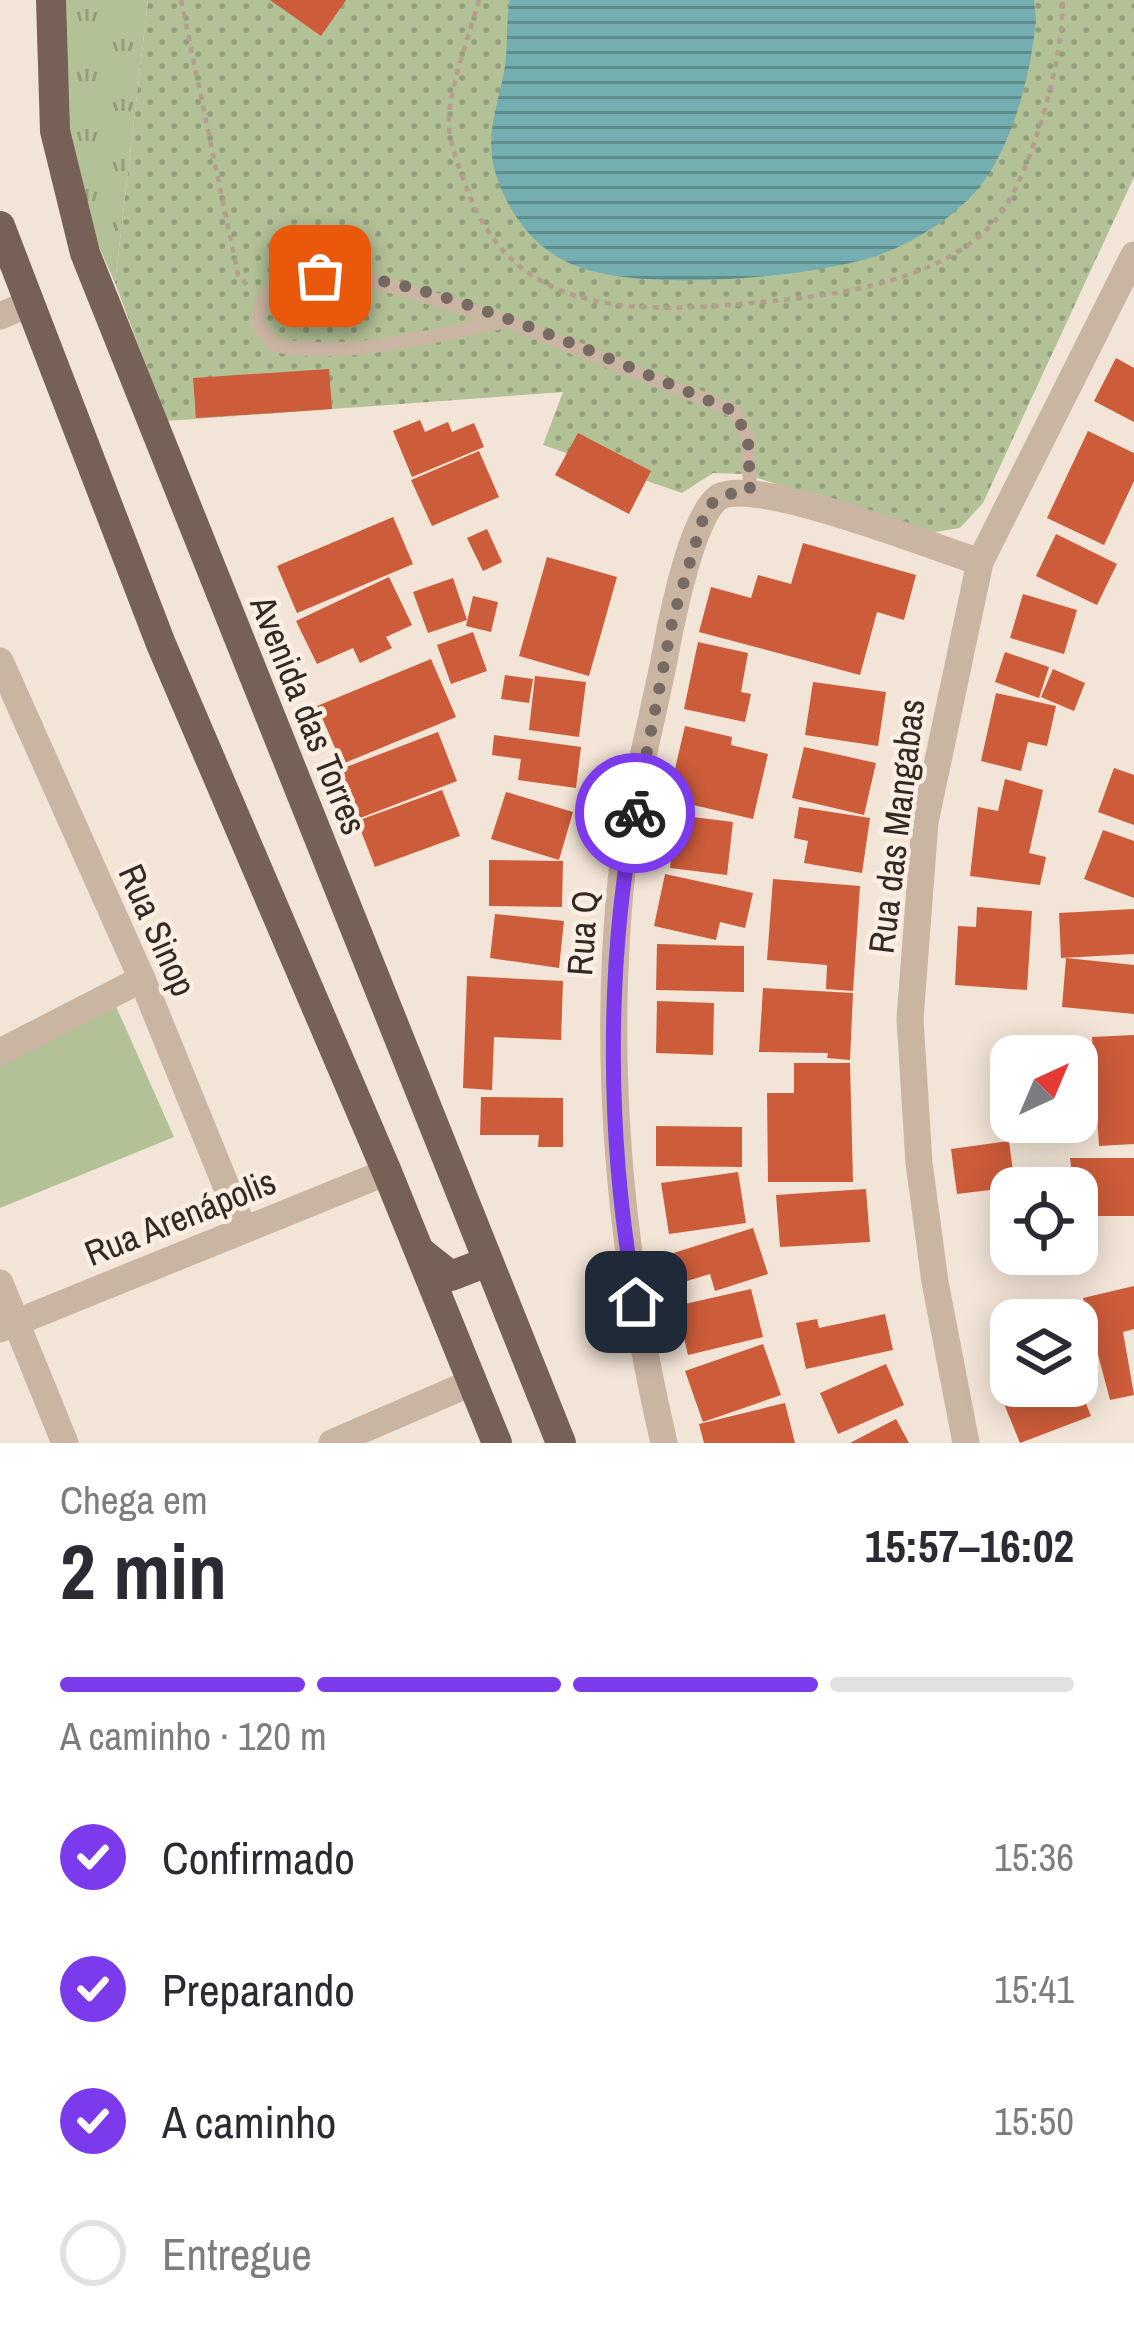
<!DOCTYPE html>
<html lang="pt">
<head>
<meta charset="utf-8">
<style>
	body { margin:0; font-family:"Archivo Narrow",sans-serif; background:#f7f7f7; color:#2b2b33; height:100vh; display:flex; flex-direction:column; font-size:45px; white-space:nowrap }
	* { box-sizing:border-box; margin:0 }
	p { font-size:39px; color:#7c7c81 }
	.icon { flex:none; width:66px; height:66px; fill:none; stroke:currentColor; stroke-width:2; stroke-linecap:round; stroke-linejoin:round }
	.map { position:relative; height:1443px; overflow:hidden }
	.panel { display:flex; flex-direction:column; background:#fff; flex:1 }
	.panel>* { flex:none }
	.needle { width:78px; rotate:44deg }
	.tools { position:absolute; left:990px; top:1035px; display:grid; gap:24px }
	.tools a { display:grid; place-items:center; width:108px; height:108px; border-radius:24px; background:#fff; box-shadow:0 6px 30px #0003; font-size:60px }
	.pin { position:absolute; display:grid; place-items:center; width:102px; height:102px; color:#fff; margin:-51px; border-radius:24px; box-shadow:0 6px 18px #0006 }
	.courier { position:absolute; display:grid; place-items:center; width:120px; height:120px; margin:-60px; border:9px solid #7c3aed; border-radius:50%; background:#fff; color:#222; box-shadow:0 3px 15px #0007 }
	.headline em { font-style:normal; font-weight:700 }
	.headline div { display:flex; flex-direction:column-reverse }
	.headline { display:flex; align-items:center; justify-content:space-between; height:204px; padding:0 60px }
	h1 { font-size:78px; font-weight:700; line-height:90px }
	.bar { display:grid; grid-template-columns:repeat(4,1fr); gap:18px 12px; align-content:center; height:144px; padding:0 60px }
	.bar i { height:15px; border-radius:9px; background:#e1e1e2 }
	.bar .current { background:#7c3aed }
	.bar p { grid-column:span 4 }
	ol { padding:0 60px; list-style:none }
	li { display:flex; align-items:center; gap:36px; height:132px }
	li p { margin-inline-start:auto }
	li .icon { padding:12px; border-radius:50%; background:#7c3aed; color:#fff; stroke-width:4 }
	li:last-child { color:#7c7c81 }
	li i { width:66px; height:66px; border:6px solid #e1e1e2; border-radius:50% }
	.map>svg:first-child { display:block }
	.grass { fill:url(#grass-tufts) }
	.park { fill:url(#park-dots) }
	.garden { fill:#b3c196 }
	.water { fill:url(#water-rules) }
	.building { fill:#cc5c3a }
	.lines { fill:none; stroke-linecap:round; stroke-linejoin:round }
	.path { stroke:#b69e8c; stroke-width:4.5; stroke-dasharray:6 6; stroke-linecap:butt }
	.service { stroke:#cab4a2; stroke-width:14 }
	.minor { stroke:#cab4a2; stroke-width:27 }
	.primary { stroke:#776055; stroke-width:30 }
	.done { stroke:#766a63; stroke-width:12; stroke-dasharray:0 21.6 }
	.route { stroke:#7c3aed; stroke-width:15 }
	.labels { text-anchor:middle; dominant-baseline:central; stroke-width:9; stroke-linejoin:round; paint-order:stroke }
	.street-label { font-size:36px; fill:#342925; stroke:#faefe2 }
</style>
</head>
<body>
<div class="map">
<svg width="1134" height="1443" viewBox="0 0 1134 1443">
	<defs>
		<pattern id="grass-tufts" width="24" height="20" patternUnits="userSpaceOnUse" patternTransform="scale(3)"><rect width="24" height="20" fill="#b3c196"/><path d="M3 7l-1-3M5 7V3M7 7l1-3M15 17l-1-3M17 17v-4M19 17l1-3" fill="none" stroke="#929d7a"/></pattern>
		<pattern id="park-dots" width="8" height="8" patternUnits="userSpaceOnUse" patternTransform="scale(3)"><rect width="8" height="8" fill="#b3c196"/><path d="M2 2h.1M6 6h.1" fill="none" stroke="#929d7a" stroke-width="1.8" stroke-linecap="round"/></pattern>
		<pattern id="water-rules" width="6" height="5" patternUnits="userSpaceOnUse" patternTransform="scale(3)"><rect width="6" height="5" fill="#74aeb0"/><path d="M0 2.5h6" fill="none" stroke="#608e8f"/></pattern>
	</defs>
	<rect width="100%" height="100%" fill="#f2e4d6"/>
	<polygon class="grass" points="59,0 148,0 115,283 91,228 65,138"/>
	<polygon class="park" points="148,0 1134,0 1134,177 983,503 960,528 935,532 744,474 713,473 682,493 543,445 563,392 167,421 115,283"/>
	<polygon class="garden" points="115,1004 174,1137 0,1208 0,1064"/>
	<path class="water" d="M510,0H1034L1036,20C1031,74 1012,149 977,190C951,220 907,247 870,258C801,278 629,295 565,261C537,247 517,223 504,195C481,146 494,121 504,72C509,48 505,24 510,0Z"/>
	<g class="building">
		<polygon points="270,0 346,0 321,36"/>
		<polygon points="1116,358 1134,368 1134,422 1094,401"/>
		<polygon points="329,369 332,409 196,418 193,378"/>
		<polygon points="420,420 425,432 448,422 452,432 474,423 484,447 412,477 393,431"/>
		<polygon points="1088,431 1134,453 1134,481 1104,545 1047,518"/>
		<polygon points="578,433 651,471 629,514 555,475"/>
		<polygon points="479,451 499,497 432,526 411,480"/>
		<polygon points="393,517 413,564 297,613 277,566"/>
		<polygon points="487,529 502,562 483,571 467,538"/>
		<polygon points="1056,534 1117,564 1097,605 1036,576"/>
		<polygon points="803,543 916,575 904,620 877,612 860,675 699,632 711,587 751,598 758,575 791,584"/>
		<polygon points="547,557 617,577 589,676 519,656"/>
		<polygon points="389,577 412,625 386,637 392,648 360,663 353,648 317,664 296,621"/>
		<polygon points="453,578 467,620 428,633 413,592"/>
		<polygon points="1023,594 1077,610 1064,654 1010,638"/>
		<polygon points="473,596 498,602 491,632 466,626"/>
		<polygon points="473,632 487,671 451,684 437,645"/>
		<polygon points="698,642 748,653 741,692 751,694 745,722 684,709"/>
		<polygon points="1005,652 1049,667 1039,698 995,682"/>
		<polygon points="431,659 456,717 342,764 317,706"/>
		<polygon points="1053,669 1085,683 1074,711 1041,697"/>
		<polygon points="505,675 533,679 529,703 501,699"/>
		<polygon points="535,676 586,682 579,737 529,730"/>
		<polygon points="813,682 886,692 878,746 805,735"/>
		<polygon points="996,693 1056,706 1047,746 1028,742 1021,771 981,761"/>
		<polygon points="685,726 732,737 731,745 768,754 753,819 668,799"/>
		<polygon points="438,732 457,781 360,818 341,769"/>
		<polygon points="494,735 581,747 576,788 518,780 521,759 492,755"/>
		<polygon points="804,747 876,763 864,815 792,798"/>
		<polygon points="1114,768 1134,775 1134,825 1098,812"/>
		<polygon points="1005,779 1043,790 1029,853 1046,857 1040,885 970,876 978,807 998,811"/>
		<polygon points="442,790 460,836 375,867 357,821"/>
		<polygon points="506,792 573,812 559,860 491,839"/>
		<polygon points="799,807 870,818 862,873 804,863 808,841 794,838"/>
		<polygon points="676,815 733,822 727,875 670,868"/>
		<polygon points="1103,830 1134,841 1134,898 1084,879"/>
		<polygon points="489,860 563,861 562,907 489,906"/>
		<polygon points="665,874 753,893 745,928 720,922 716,940 654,926"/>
		<polygon points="773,879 860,886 853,991 826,989 827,965 767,960"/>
		<polygon points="977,907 1032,911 1027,990 955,985 958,926 976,927"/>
		<polygon points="1134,909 1134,954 1061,958 1059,913"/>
		<polygon points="495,914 564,921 559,968 490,958"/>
		<polygon points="657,944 744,946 744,992 656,990"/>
		<polygon points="1066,958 1134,965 1134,1014 1062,1007"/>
		<polygon points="467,976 563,981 561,1040 494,1037 492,1090 463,1088"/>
		<polygon points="763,988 853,993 850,1060 827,1058 828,1053 759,1052"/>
		<polygon points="657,1001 714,1003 713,1055 656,1053"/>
		<polygon points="1134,1035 1134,1144 1099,1146 1092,1037"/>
		<polygon points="794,1063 850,1063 853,1182 768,1182 767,1093 794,1093"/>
		<polygon points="481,1097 563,1098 563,1147 538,1147 539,1135 480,1135"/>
		<polygon points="656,1126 742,1127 742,1167 656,1166"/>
		<polygon points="1009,1141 1015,1187 957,1194 951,1149"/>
		<polygon points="1070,1158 1134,1158 1134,1216 1077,1216"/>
		<polygon points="738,1172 746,1223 669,1234 661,1183"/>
		<polygon points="866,1189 870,1242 780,1247 776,1195"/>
		<polygon points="753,1228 768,1274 715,1291 710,1274 677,1284 667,1255"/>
		<polygon points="1134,1286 1134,1329 1123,1332 1134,1395 1110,1400 1083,1298"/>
		<polygon points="751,1289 763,1337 688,1355 676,1306"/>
		<polygon points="885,1314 893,1350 806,1369 796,1323 817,1319 819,1328"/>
		<polygon points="763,1344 781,1395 703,1422 685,1371"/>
		<polygon points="886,1364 904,1405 838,1434 820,1393"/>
		<polygon points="1021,1386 1079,1386 1091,1416 1020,1443 1000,1394"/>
		<polygon points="785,1403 795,1443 704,1443 699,1424"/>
		<polygon points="896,1419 909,1443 850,1443"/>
	</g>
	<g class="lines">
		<g class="path">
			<polyline points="181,0 238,275 247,285"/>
			<path d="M479,0C469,37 453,77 449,115C447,139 460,171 469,194C521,326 655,312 774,301C846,294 950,278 999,216C1031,175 1066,52 1062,0"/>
		</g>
		<path class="service" d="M507,321C432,336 351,359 274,345L257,323L263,300L274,287L347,273L507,321L734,411L748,438L750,490"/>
		<g class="minor">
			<polyline points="0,316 26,305"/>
			<polyline points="0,661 142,979 244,1230"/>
			<polyline points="0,1052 142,979"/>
			<polyline points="0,1283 65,1443"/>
			<polyline points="0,1329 387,1172"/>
			<polyline points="332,1443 473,1382"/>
			<path d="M664,1443C622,1263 603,1076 620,891C627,811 651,729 666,650C672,618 693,513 719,497C755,476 933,547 980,562"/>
			<polyline points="966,1443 935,1282 919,1163 910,1019 925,822 980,562 1134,255"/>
		</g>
		<g class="primary">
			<polyline points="51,0 55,131 85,253 561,1443"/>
			<polyline points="0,226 161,644 387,1172 497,1443"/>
			<polyline points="422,1253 451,1276 487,1262"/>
		</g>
	</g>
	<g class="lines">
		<path class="done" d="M320,276C409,265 642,374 734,411L748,438L750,490L720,496L706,509L673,618L635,813"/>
		<path class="route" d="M635,813C605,967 607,1147 636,1302"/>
	</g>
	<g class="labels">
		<g class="street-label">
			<text transform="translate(309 715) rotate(68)">Avenida das Torres</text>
			<text transform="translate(896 826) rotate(-83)">Rua das Mangabas</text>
			<text transform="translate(158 930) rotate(66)">Rua Sinop</text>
			<text transform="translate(582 933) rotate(-86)">Rua Q</text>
			<text transform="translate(180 1217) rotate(-22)">Rua Arenápolis</text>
		</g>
	</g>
</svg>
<div class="tools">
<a><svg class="needle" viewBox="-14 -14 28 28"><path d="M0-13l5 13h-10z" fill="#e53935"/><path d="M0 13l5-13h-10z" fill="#7c7c81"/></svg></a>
<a><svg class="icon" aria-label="locate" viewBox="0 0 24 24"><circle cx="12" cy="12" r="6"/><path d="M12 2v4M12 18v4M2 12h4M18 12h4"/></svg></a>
<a><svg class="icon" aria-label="layers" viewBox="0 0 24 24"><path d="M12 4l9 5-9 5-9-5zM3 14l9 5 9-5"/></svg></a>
</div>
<div class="pin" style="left:320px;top:276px;background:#ea580c"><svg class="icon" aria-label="bag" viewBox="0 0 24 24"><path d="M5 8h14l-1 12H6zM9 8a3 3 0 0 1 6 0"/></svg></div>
<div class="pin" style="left:636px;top:1302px;background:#1f2937"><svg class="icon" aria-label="home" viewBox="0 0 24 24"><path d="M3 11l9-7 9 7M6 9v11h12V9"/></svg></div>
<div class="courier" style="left:635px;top:813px"><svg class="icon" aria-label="bike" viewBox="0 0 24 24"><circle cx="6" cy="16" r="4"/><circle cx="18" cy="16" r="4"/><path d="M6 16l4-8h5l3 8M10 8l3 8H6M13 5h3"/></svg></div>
</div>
<section class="panel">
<div class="headline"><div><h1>2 min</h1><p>Chega em</p></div><em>15:57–16:02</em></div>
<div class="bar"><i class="current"></i><i class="current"></i><i class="current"></i><i></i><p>A caminho · 120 m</p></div>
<ol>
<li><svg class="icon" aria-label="check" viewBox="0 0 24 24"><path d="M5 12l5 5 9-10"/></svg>Confirmado<p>15:36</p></li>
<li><svg class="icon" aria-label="check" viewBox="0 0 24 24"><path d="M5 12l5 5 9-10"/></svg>Preparando<p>15:41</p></li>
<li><svg class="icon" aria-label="check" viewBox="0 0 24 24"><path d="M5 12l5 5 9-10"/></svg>A caminho<p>15:50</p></li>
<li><i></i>Entregue</li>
</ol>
</section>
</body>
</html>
